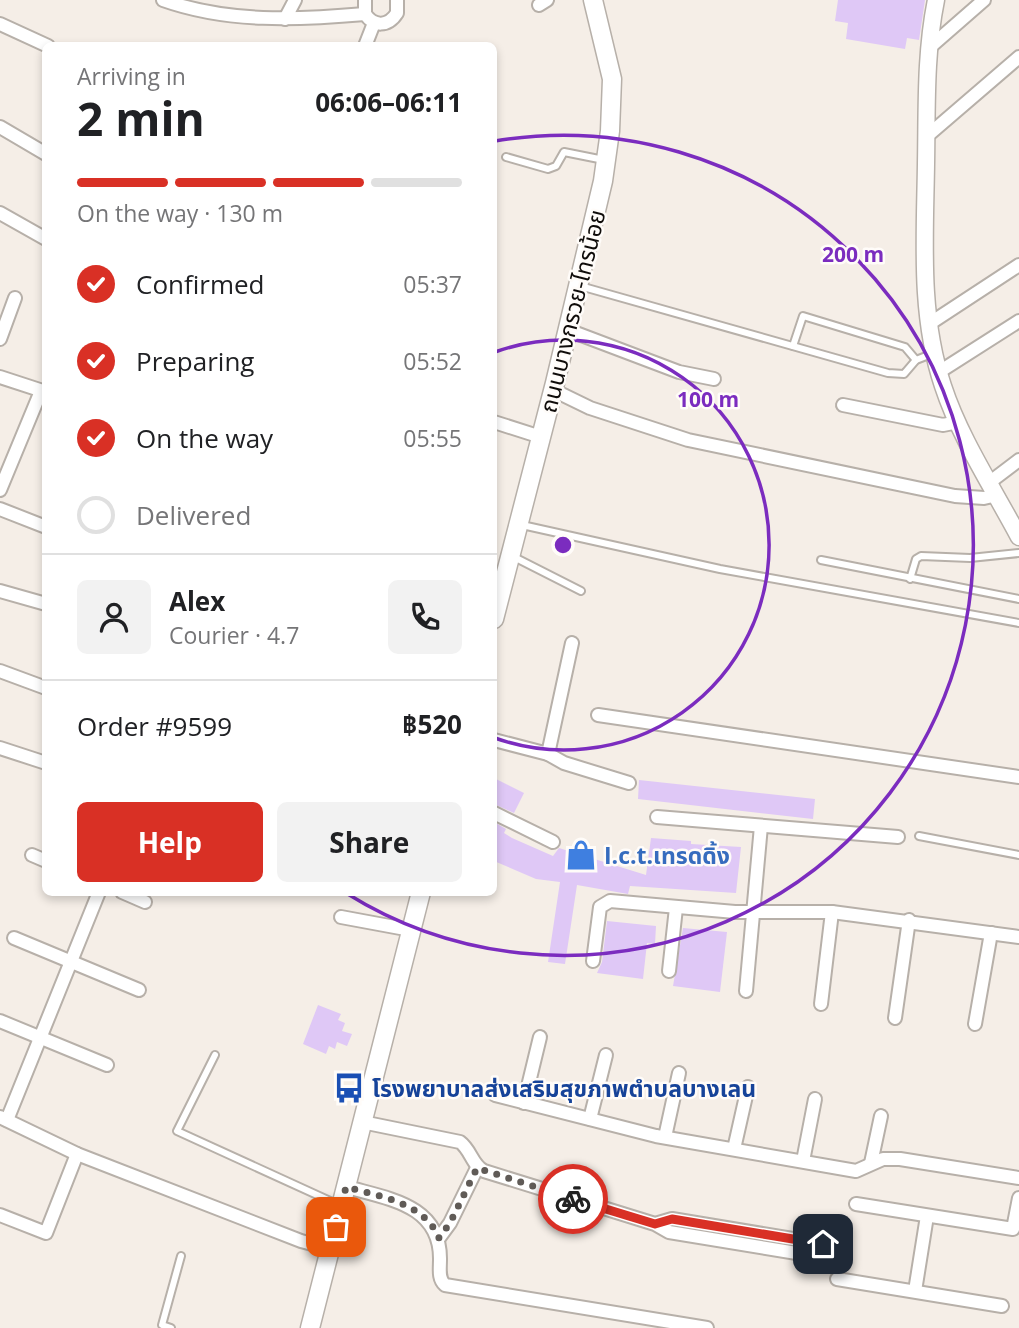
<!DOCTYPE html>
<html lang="en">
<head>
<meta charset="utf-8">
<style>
	body { margin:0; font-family:"Open Sans","Noto Sans Thai",sans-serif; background:#f2f2f2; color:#202124; height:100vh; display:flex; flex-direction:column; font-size:26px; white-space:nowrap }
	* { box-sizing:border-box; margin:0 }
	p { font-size:23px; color:#757577 }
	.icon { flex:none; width:38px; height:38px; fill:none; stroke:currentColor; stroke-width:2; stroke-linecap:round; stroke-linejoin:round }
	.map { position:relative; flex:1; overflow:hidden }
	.panel { position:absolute; left:42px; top:42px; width:455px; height:854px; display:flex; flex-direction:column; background:#fff; border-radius:10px; box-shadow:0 4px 10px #0003 }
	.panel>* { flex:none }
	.pin { position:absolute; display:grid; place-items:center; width:60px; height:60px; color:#fff; margin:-30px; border-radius:14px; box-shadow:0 4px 10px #0006 }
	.courier { position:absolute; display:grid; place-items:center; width:70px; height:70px; margin:-35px; border:5px solid #d93025; border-radius:50%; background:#fff; color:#222; box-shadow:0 2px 9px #0007 }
	.overview em { font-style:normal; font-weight:700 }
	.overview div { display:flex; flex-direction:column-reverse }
	.overview { display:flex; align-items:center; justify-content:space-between; height:119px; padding:0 35px }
	h1 { font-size:46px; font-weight:700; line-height:52px }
	.bar { display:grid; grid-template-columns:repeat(4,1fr); gap:10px 7px; align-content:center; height:84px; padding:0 35px }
	.bar i { height:9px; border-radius:5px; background:#e0e0e0 }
	.bar .current { background:#d93025 }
	.bar p { grid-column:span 4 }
	.line { display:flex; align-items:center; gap:18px; padding:0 35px; border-top:2px solid #e0e0e0 }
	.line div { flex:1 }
	.round { display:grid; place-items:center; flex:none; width:74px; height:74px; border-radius:10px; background:#f2f2f2 }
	ol { padding:0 35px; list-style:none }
	li { display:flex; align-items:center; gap:21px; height:77px }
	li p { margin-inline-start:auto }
	li .icon { padding:7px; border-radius:50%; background:#d93025; color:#fff; stroke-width:4 }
	li:last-child { color:#757577 }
	li i { width:38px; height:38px; border:4px solid #e0e0e0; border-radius:50% }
	.primary-button { display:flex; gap:14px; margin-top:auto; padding:14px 35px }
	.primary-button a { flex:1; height:80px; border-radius:10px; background:#d93025; color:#fff; font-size:28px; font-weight:700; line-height:80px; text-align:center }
	.primary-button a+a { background:#f2f2f2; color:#202124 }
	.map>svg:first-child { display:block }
	.building { fill:#dfc8f6 }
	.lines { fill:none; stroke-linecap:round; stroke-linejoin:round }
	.service-casing { stroke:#b7b0a9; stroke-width:10 }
	.minor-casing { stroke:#b7b0a9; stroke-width:16 }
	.tertiary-casing { stroke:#b7b0a9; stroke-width:19 }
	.secondary-casing { stroke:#b7b0a9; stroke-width:21 }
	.service { stroke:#fff; stroke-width:6 }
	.minor { stroke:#fff; stroke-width:12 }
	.tertiary { stroke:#fff; stroke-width:16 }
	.secondary { stroke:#fff; stroke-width:18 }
	.done { stroke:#605b57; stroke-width:7; stroke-dasharray:0 12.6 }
	.route { stroke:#d93025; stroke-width:9 }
	.ring { fill:none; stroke:#7b2cbf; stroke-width:3.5 }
	.labels { text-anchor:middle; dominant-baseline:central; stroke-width:5; stroke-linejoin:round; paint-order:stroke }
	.street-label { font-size:23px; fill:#0f0c0a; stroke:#fffcf9 }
	.shop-label { font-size:23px; font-weight:bold; fill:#366cbe; stroke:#fffcf9; text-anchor:start }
	.transit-label { font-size:23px; font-weight:bold; fill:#164399; stroke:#fffcf9; text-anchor:start }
	.centre { fill:#7b2cbf; stroke:#fffcf9; stroke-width:3.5 }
	.ring-label { font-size:21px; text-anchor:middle; font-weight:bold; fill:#7b2cbf; stroke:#fffcf9; stroke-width:5; stroke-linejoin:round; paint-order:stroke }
</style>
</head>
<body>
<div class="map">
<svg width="1019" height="1328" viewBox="0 0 1019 1328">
	<rect width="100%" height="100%" fill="#f5eee7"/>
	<g class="building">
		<polygon points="838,0 925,0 919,40 907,38 905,49 846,39 848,23 835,21"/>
		<polygon points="494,778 524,793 514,813 494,804"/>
		<polygon points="639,780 815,799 813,819 638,799"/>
		<polygon points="494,822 506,829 504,833 512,838 553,856 559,848 646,875 651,838 691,841 691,844 741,847 736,893 630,886 628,894 577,885 565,964 548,962 560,882 536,879 494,861"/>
		<polygon points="607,921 656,926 655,944 647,943 643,979 597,973 602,962"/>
		<polygon points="683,928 727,932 720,992 673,986"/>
		<polygon points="318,1005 341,1014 338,1020 345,1023 342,1031 352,1034 347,1046 337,1042 335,1049 329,1046 326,1054 303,1044"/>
	</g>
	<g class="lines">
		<g class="service-casing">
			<g id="service">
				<polyline points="506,157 548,169 556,166 564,152 604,160"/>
				<polyline points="580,286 888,373 904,374 916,360 934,353"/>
				<polyline points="793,346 803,316 905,347 916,360"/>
				<polyline points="522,525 720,569 1019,623"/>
				<polyline points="512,556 581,591"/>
				<polyline points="821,560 1019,599"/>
				<polyline points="910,579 916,559 921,556 970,558 1019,553"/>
				<polyline points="919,836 1019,855"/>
				<polyline points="215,1055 177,1131 339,1205"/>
				<polyline points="171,1328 162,1325 181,1256"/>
			</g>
		</g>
		<g class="minor-casing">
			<g id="minor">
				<path d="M163,0C228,23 297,20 365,14"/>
				<path d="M365,0V14C374,27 388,27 397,13V0"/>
				<polyline points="539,5 547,0"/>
				<polyline points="285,19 295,0"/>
				<polyline points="0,24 48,46"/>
				<polyline points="365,46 374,23"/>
				<polyline points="929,48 984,0"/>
				<polyline points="0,127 46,154"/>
				<polyline points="926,137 1019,57"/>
				<polyline points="0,213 46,239"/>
				<polyline points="929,324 1019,265"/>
				<polyline points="568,330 679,372 714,379"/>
				<polyline points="0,339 15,298"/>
				<polyline points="939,372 1019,321"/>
				<polyline points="0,377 46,392"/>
				<polyline points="553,390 590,408 688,440 955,496 984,498 997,495"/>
				<polyline points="843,405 943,425 958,422"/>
				<polyline points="494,422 541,437"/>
				<polyline points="990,482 1019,460"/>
				<polyline points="0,490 41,391"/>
				<polyline points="0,509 46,527"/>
				<polyline points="0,591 46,604"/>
				<polyline points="0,671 46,688"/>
				<polyline points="598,715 1019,777"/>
				<polyline points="494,740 548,754 572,643"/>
				<polyline points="0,748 46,763"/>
				<polyline points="548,754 564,763 629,783"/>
				<polyline points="494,813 553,842"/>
				<polyline points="657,817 898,837"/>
				<polyline points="32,855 46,861"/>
				<polyline points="122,892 145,902"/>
				<polyline points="341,917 411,930"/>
				<polyline points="14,938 139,990"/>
				<polyline points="593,961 600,907 610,901 735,912 832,912 1019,937"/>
				<polyline points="669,971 676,908"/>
				<polyline points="746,991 761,826"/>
				<polyline points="821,1004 832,912"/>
				<polyline points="895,1018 909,920"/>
				<polyline points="0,1021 107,1065"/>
				<polyline points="975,1024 991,933"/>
				<polyline points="495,1095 656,1136 856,1171 883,1159 900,1159 1019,1178"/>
				<polyline points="524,1103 540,1037"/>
				<polyline points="0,1117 77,1154 301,1241 331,1249"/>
				<polyline points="590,1119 606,1055"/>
				<polyline points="7,1120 99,892"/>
				<path d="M362,1122L460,1142C471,1150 472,1165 484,1171L655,1224L669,1232L821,1257L825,1254L823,1244L672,1219L655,1224"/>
				<polyline points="665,1137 679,1073"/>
				<polyline points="734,1149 748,1087"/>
				<polyline points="803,1161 815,1099"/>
				<polyline points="871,1163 881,1116"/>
				<path d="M347,1187C389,1199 441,1205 440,1260C440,1269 438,1279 445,1285L707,1328"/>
				<polyline points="856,1204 1013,1229 1019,1198"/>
				<polyline points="0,1215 46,1233 77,1154"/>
				<polyline points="439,1238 450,1223 477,1168"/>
				<polyline points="837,1279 1002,1306"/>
				<polyline points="915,1291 927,1216"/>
			</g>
		</g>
		<g class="tertiary-casing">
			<path id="tertiary" d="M936,0C925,54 927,109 926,164C925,237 919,315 943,386C960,438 993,488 1019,537"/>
		</g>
		<g class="secondary-casing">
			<g id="secondary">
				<polyline points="494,619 555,383 603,181 610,131 612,79 593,0"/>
				<polyline points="310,1328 421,892"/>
			</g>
		</g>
		<use href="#service" class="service"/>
		<use href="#minor" class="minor"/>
		<use href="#tertiary" class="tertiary"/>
		<use href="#secondary" class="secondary"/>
	</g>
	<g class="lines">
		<path class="done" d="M336,1227L346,1187C379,1196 425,1203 439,1238L450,1223L477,1168L573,1199"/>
		<polyline class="route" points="573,1199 655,1224 672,1219 823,1244"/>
	</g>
	<g class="ring">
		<path d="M495 352A205 205 0 1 1 495 738"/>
		<path d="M495 141A410 410 0 1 1 346 893"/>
	</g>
	<defs>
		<g id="shop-bare" transform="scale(2.415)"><path d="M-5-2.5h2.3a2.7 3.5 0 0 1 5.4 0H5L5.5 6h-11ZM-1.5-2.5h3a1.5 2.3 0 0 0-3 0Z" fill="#3f7fe0" stroke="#fffcf9" stroke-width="2.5" paint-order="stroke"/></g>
		<g id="bus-bare" transform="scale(2.415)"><path d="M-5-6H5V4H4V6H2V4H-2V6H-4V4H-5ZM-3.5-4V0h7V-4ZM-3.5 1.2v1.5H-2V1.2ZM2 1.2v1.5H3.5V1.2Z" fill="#1a4fb4" stroke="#fffcf9" stroke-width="2.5" paint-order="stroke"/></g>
	</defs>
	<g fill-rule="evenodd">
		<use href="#shop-bare" x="581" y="855"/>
		<use href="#bus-bare" x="349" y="1088"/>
	</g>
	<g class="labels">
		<g class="street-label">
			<text transform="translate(572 311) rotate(-76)">ถนนบางกรวย-ไทรน้อย</text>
		</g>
		<g class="shop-label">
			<text x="604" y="855">I.c.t.เทรดดิ้ง</text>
		</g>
		<g class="transit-label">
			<text x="372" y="1088">โรงพยาบาลส่งเสริมสุขภาพตำบลบางเลน</text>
		</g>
	</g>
	<circle cx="563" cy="545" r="10" class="centre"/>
	<g class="ring-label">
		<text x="853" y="262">200 m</text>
		<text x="708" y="407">100 m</text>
	</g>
</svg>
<div class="pin" style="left:336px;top:1227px;background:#ea580c"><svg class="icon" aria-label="bag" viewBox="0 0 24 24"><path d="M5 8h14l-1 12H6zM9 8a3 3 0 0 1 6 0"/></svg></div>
<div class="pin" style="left:823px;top:1244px;background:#1f2937"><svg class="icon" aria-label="home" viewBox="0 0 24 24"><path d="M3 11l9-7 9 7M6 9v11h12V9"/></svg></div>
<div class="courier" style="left:573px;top:1199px"><svg class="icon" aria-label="bike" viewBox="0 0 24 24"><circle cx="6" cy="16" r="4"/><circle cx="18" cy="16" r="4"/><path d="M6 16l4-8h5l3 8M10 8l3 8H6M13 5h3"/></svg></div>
<section class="panel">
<div class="overview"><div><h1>2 min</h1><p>Arriving in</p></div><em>06:06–06:11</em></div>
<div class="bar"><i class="current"></i><i class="current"></i><i class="current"></i><i></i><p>On the way · 130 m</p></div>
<ol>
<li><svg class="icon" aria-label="check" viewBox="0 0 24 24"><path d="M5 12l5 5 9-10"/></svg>Confirmed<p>05:37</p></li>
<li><svg class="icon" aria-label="check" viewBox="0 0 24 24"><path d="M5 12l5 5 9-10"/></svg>Preparing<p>05:52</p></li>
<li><svg class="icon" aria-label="check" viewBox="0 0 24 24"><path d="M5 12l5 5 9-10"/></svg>On the way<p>05:55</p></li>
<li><i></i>Delivered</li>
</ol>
<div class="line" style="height:126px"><a class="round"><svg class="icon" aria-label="person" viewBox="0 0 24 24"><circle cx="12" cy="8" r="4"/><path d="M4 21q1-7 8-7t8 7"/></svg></a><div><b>Alex</b><p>Courier · 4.7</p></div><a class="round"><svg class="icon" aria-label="phone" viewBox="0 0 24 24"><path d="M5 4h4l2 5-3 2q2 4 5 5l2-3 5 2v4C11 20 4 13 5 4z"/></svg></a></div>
<div class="line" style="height:91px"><div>Order #9599</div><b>฿520</b></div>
<div class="primary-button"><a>Help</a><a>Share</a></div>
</section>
</div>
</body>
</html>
